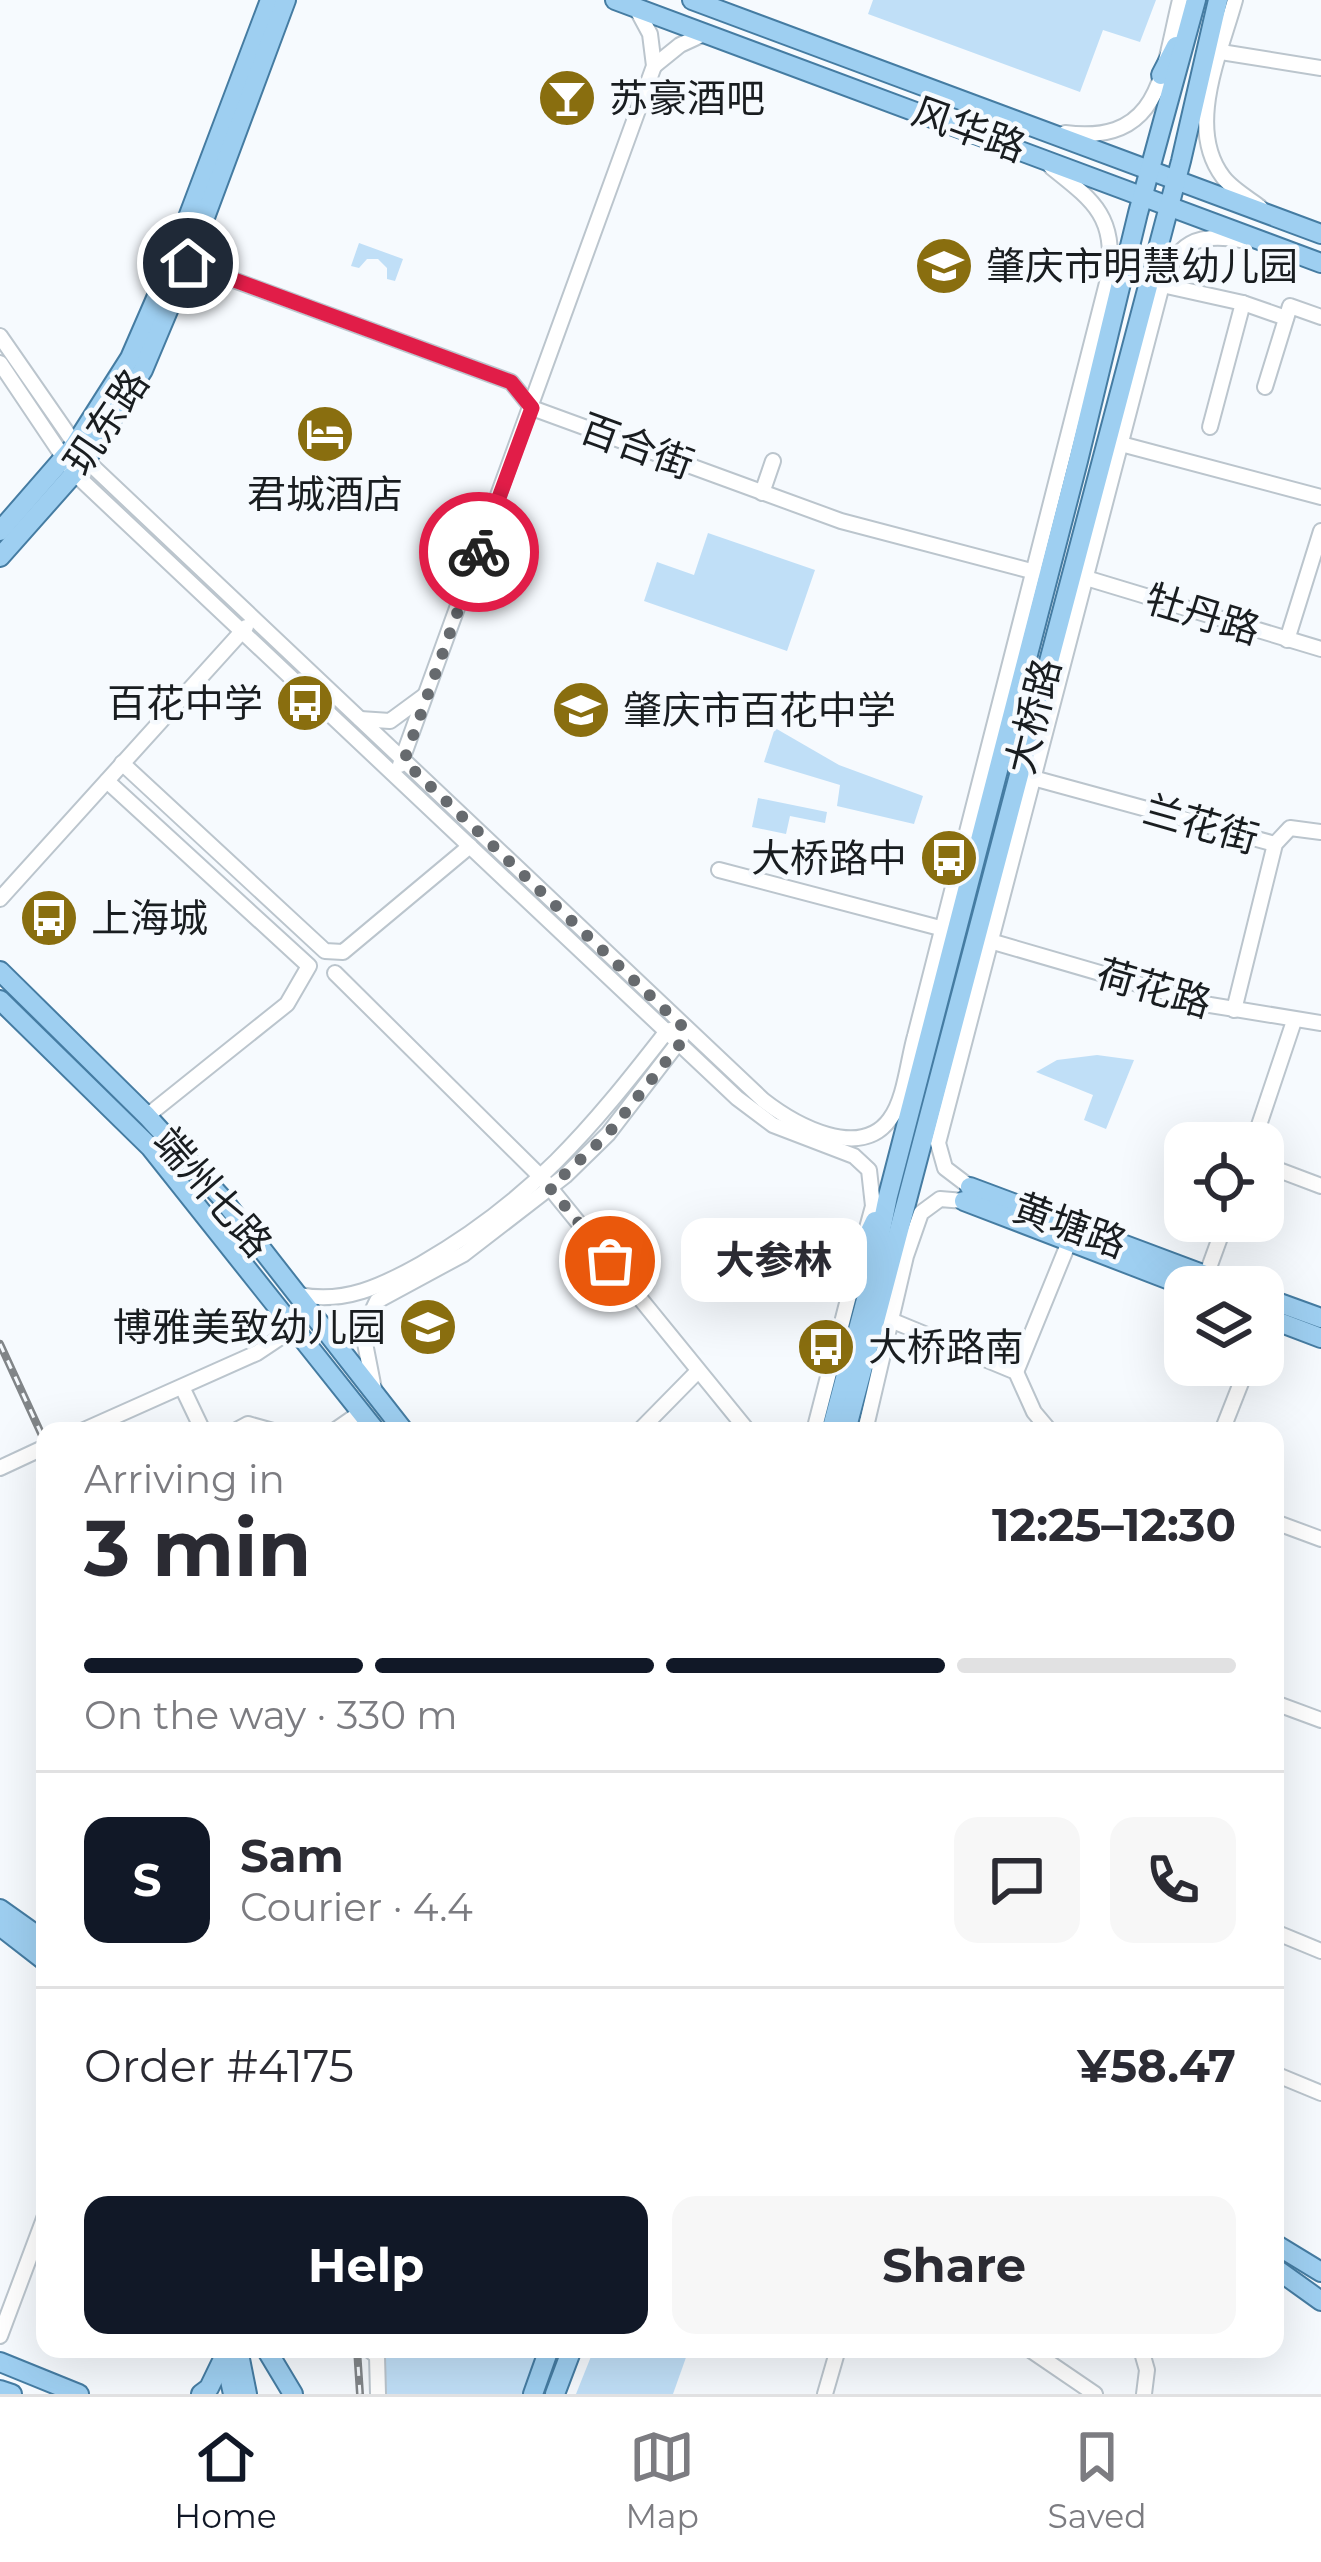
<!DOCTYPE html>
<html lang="en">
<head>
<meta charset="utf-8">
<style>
	body { margin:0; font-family:Montserrat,"Noto Sans SC",sans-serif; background:#f7f7f7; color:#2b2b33; height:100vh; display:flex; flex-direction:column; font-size:45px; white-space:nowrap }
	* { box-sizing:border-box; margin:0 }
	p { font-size:39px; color:#7c7c81 }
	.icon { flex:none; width:66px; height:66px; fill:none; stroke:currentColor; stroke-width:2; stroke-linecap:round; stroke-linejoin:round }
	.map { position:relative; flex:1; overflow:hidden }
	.panel { position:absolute; left:36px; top:1422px; width:1248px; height:936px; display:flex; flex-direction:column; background:#fff; border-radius:24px; box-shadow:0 12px 48px #0002 }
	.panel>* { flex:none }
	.controls { position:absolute; left:1164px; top:1122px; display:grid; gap:24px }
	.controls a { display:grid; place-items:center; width:120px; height:120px; border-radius:24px; background:#fff; box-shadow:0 12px 48px #0002; font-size:60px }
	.pin { position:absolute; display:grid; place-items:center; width:102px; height:102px; color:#fff; margin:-51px; border:6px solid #fff; border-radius:50%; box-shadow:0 3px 12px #0007 }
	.courier { position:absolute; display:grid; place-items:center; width:120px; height:120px; margin:-60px; border:9px solid #e11d48; border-radius:50%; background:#fff; color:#222; box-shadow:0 3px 15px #0007 }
	.bubble { position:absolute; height:84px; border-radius:24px; background:#fff; box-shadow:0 12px 48px #0002; font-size:39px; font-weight:700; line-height:84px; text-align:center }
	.head em { font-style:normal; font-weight:700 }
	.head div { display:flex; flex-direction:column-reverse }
	.head { display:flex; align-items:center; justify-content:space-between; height:204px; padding:0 48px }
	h1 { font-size:78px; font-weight:700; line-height:90px }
	.bar { display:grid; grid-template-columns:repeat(4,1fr); gap:18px 12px; align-content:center; height:144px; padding:0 48px }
	.bar i { height:15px; border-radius:9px; background:#e1e1e2 }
	.bar .selected { background:#111827 }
	.bar p { grid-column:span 4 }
	.line { display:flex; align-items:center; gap:30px; padding:0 48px; border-top:3px solid #e1e1e2 }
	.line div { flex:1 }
	.round { display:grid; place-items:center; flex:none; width:126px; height:126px; border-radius:24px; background:#f7f7f7 }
	.cta { display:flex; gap:24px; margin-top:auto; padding:24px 48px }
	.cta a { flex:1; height:138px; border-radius:24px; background:#111827; color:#fff; font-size:48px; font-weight:700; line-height:138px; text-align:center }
	.cta a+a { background:#f7f7f7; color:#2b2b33 }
	.tabs { display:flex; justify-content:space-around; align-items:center; height:168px; border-top:3px solid #e1e1e2; background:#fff; font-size:33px; color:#7c7c81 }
	.tabs a { display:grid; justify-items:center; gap:6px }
	.tabs .selected { color:#111827 }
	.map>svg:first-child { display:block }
	.green { fill:#c0dff7 }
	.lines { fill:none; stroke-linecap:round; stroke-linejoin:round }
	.minor-casing { stroke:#bbc5cd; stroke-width:18 }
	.major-casing { stroke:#457ca2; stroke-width:22 }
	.minor { stroke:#fff; stroke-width:14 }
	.major { stroke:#9ecff1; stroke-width:18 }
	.rail-casing { stroke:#818588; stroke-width:8 }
	.rail { stroke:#f6fafe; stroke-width:3; stroke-dasharray:9; stroke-linecap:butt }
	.done { stroke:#666a6e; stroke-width:12; stroke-dasharray:0 21.6 }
	.route { stroke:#e11d48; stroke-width:15 }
	.labels { text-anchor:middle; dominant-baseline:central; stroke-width:9; stroke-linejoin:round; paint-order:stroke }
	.poi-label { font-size:39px; fill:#191d20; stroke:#f6fafe; text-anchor:start }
	.street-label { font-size:39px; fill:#191d20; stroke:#f6fafe }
</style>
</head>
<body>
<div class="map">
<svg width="1321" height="2394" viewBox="0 0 1321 2394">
	<rect width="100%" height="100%" fill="#f6fafe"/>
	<g class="green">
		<polygon points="873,0 1156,0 1140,42 1103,30 1080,92 868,14"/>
		<polygon points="359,243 403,259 395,281 387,279 387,268 378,259 367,259 359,268 351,266"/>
		<polygon points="708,533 815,570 787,651 644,601 657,562 694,575"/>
		<polygon points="775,728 839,765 923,796 914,824 837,806 840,785 764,762"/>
		<polygon points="758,798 827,812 825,823 790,816 786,834 752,827"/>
		<polygon points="1097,1055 1134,1060 1106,1129 1084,1120 1093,1095 1036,1072 1057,1060"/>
		<polygon points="367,2349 541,2349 526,2394 379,2394"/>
		<polygon points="594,2349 689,2349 673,2394 576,2394"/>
	</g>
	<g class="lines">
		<g class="minor-casing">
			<g id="minor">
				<path d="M1235,0C1221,52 1185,127 1223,177C1232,189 1248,198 1260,207"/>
				<polyline points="1221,52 1321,68"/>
				<polyline points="654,66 680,45 706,33"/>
				<path d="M1065,133C1161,145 1162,73 1180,0"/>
				<polyline points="182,261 511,382 532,408 841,521 1035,572"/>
				<polyline points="1159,288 1162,285 1243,303 1286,318"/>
				<path d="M0,336L86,460L763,1100C795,1125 860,1161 890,1119C905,1099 908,1060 915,1036L1109,275C1115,216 1095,202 1051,167"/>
				<polyline points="0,363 74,473 737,1098 773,1125 854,1156 869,1170 873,1206 867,1228"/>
				<polyline points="1265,387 1290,306 1321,317"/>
				<polyline points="1210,427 1243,303"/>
				<polyline points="1121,444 1321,497"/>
				<polyline points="762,493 773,461"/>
				<polyline points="1086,578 1321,649"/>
				<polyline points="1287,640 1321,531"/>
				<polyline points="360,719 390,721 424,696"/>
				<polyline points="122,763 325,951 343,952 470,846"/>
				<polyline points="400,765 654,66 650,34 636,8"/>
				<polyline points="1033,778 1275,844"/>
				<polyline points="107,781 309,966 287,1004 147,1116"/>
				<polyline points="719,870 940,928"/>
				<polyline points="0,899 246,627"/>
				<polyline points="990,941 1210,1005 1321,1023"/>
				<polyline points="335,973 542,1178 748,1431"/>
				<polyline points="1234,1010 1275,844 1290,828 1321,832"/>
				<polyline points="1253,1143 1294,1021"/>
				<polyline points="1263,1164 1321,1186"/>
				<path d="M970,1187L945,1168L938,1143L1162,285C1176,243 1197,232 1241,240"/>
				<polyline points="1206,1276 1226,1221"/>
				<path d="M300,1295C344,1304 382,1286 421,1264C531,1201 590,1130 667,1031L674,1029"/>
				<polyline points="893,1321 1016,1372 1034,1412 1050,1431"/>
				<polyline points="1016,1372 1069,1242"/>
				<polyline points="182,1387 203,1431"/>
				<polyline points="374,1389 365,1343 366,1324 377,1301 464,1254 565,1176 608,1134 681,1039"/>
				<polyline points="82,1431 257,1353 296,1327"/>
				<polyline points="235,1431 248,1424 273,1431"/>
				<polyline points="334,1431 360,1413"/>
				<polyline points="639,1431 698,1371"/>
				<polyline points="814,1431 861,1249"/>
				<polyline points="865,1431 906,1256 921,1213 940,1199 964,1201"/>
				<polyline points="1222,1431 1248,1365"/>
				<polyline points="0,1468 45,1447"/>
				<polyline points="1275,1522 1321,1539"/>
				<polyline points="1275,1703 1321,1720"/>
				<polyline points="1275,1932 1321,1951"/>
				<polyline points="1275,2074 1321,2093"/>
				<polyline points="0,2336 45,2216"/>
				<polyline points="368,2349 377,2356 378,2394"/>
				<polyline points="1029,2349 1095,2394"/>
				<polyline points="1141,2349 1147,2370 1144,2394"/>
				<polyline points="825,2394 838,2349"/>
			</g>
		</g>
		<g class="major-casing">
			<g id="major">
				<polyline points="615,0 1321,263"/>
				<polyline points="692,0 1321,234"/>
				<polyline points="1161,75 1176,46"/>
				<polyline points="0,531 74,446 130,358 167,273 270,0"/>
				<polyline points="0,557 86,460 143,370 188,263 286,0"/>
				<polyline points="0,971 147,1116 221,1197 404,1431"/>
				<polyline points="0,1000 150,1147 376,1431"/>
				<polyline points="970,1187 1237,1287"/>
				<polyline points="964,1201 1188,1287"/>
				<polyline points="859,1254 875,1221"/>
				<polyline points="1263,1297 1321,1318"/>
				<polyline points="1263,1316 1321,1338"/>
				<polyline points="831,1431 869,1288 888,1196 1078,461 1138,213 1196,0"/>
				<polyline points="846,1431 1181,161 1218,0"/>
				<polyline points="0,1909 45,1941"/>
				<polyline points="0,1926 45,1961"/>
				<polyline points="1275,2244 1321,2272"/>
				<polyline points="1275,2268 1321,2301"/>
				<polyline points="223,2349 233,2394"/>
				<polyline points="238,2349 247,2394"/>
				<polyline points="266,2349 293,2394"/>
				<polyline points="0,2362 79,2394"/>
				<polyline points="0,2390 12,2394"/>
				<polyline points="201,2394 209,2388 224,2357"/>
				<polyline points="533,2394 549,2349"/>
				<polyline points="555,2394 572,2349"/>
			</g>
		</g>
		<use href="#minor" class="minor"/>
		<use href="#major" class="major"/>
		<g class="rail-casing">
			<g id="rail">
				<polyline points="0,1344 45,1442"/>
				<polyline points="357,2349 360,2394"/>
			</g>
		</g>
		<use href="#rail" class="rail"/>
	</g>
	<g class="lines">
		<polyline class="done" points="479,552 404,761 683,1027 680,1044 608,1134 550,1188 610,1261"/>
		<polyline class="route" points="188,263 511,382 532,408 479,552"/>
	</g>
	<defs>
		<g id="bar-disc" transform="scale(3)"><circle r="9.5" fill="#896e0f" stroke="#f6fafe"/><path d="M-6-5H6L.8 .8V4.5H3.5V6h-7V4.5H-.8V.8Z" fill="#fff"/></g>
		<g id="school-disc" transform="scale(3)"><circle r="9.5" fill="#896e0f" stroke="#f6fafe"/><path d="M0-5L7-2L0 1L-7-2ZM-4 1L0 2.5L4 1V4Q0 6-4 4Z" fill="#fff"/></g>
		<g id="hotel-disc" transform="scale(3)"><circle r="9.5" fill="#896e0f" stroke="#f6fafe"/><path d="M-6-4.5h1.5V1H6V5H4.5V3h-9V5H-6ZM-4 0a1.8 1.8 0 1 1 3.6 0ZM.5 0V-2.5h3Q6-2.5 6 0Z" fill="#fff"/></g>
		<g id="bus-disc" transform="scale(3)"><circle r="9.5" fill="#896e0f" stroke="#f6fafe"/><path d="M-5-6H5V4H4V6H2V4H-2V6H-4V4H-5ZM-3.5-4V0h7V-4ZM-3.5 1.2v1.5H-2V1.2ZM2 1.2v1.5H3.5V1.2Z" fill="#fff"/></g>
	</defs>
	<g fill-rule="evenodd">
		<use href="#bar-disc" x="567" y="98"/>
		<use href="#school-disc" x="944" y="266"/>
		<use href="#hotel-disc" x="325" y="434"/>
		<use href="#bus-disc" x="305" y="703"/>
		<use href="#school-disc" x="581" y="710"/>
		<use href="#bus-disc" x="949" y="858"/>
		<use href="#bus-disc" x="49" y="918"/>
		<use href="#school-disc" x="428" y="1327"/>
		<use href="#bus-disc" x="826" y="1347"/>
	</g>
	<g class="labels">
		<g class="poi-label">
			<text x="609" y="98">苏豪酒吧</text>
			<text x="986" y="266">肇庆市明慧幼儿园</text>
			<text x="325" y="494" text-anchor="middle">君城酒店</text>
			<text x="263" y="703" text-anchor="end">百花中学</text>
			<text x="623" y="710">肇庆市百花中学</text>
			<text x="907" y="858" text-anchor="end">大桥路中</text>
			<text x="91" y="918">上海城</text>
			<text x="386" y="1327" text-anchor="end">博雅美致幼儿园</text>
			<text x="868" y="1347">大桥路南</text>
		</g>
		<g class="street-label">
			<text transform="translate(969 129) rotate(20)">风华路</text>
			<text transform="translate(106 422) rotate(-56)">玑东路</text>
			<text transform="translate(637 446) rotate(20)">百合街</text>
			<text transform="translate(1203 614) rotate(17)">牡丹路</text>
			<text transform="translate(1033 716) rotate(-76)">大桥路</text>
			<text transform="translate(1201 824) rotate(16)">兰花街</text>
			<text transform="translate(1154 988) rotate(16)">荷花路</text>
			<text transform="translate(213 1192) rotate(49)">端州七路</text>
			<text transform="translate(1070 1225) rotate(20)">黄塘路</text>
		</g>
	</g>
</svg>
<div class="controls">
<a><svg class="icon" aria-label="locate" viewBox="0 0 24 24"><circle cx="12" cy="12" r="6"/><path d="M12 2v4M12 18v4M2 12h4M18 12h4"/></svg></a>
<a><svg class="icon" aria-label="layers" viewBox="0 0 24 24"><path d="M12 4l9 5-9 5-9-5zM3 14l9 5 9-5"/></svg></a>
</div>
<div class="pin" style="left:610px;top:1261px;background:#ea580c"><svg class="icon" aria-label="bag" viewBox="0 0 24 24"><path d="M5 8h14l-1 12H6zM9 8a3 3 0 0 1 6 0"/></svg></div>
<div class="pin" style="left:188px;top:263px;background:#1f2937"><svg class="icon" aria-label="home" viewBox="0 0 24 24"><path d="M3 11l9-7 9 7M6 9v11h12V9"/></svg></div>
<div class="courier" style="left:479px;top:552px"><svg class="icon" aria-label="bike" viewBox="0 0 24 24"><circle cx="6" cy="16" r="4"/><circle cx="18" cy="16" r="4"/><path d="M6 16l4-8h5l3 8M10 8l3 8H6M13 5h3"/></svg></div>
<div class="bubble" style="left:681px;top:1218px;width:186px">大参林</div>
<section class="panel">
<div class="head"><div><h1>3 min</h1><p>Arriving in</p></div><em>12:25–12:30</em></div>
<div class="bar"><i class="selected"></i><i class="selected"></i><i class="selected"></i><i></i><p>On the way · 330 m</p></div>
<div class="line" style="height:216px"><b class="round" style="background:#111827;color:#fff">S</b><div><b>Sam</b><p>Courier · 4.4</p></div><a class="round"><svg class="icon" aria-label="chat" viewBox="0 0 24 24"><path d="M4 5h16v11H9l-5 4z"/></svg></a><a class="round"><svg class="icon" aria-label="phone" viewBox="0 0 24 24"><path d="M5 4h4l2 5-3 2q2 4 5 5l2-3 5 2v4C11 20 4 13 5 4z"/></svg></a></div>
<div class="line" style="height:156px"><div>Order #4175</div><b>¥58.47</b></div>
<div class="cta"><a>Help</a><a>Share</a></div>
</section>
</div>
<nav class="tabs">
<a class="selected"><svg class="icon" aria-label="home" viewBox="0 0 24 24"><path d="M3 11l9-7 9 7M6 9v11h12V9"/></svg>Home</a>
<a><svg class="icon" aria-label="map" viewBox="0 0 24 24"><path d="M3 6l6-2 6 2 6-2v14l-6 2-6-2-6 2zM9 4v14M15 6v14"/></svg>Map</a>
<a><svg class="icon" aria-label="saved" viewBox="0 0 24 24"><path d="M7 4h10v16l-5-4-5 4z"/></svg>Saved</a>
</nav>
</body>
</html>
